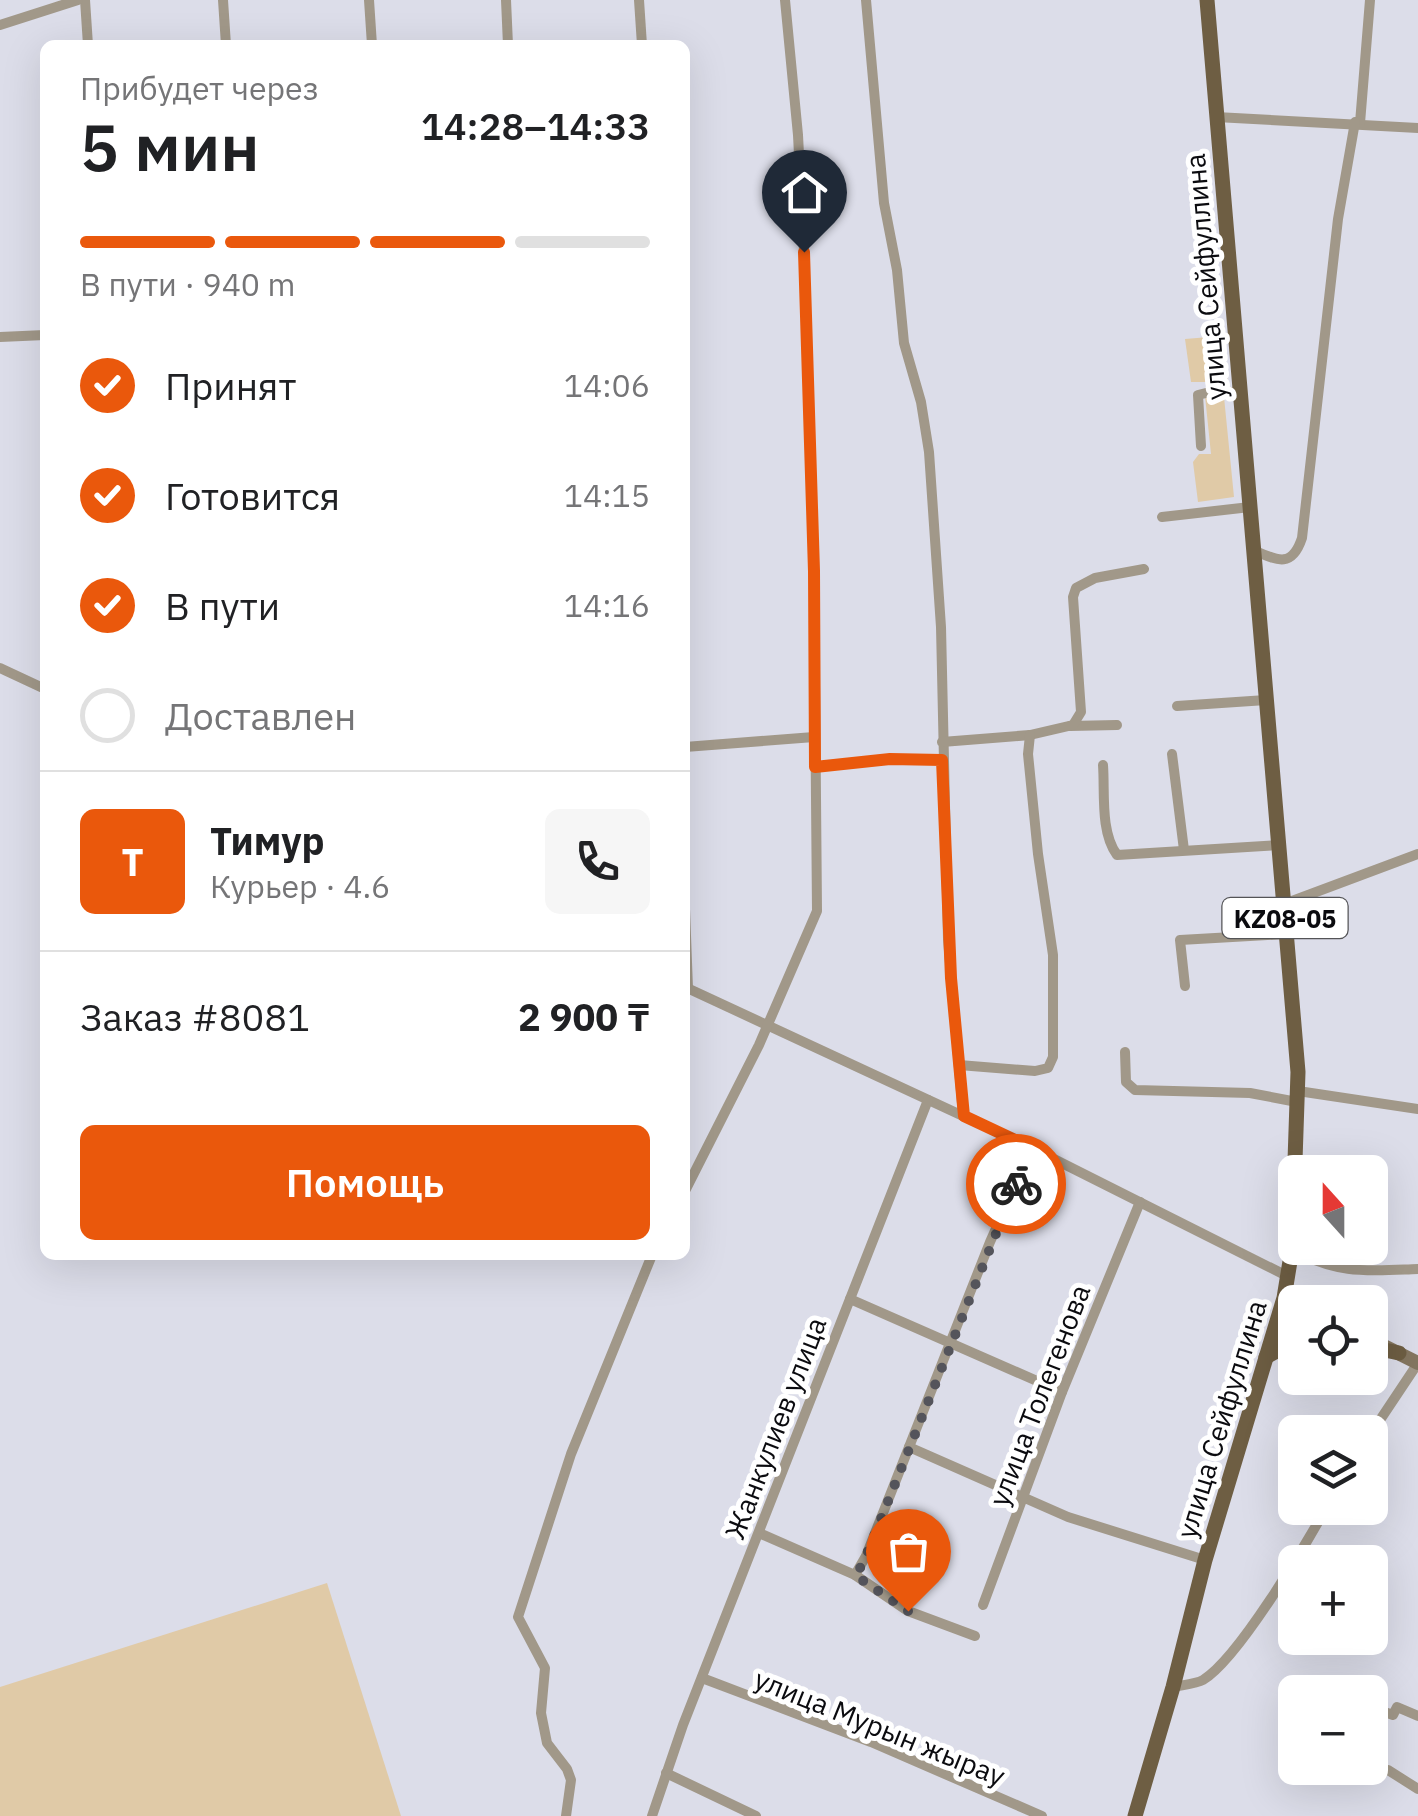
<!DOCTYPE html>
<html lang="ru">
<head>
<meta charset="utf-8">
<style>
	body { margin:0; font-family:"IBM Plex Sans",sans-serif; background:#f6f6f6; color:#202124; height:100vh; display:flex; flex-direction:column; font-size:38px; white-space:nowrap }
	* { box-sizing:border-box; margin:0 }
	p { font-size:32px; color:#757577 }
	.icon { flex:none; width:55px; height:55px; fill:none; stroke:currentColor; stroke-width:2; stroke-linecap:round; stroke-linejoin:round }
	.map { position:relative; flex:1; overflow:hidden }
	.side { position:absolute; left:40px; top:40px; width:650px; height:1220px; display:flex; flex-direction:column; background:#fff; border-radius:15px; box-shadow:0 10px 40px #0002 }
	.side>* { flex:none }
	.needle { width:65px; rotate:339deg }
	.fabs { position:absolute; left:1278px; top:1155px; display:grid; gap:20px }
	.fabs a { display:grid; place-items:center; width:110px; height:110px; border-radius:15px; background:#fff; box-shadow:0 10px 40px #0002; font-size:50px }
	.pin { position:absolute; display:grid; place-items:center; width:85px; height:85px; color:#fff; margin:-102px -42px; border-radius:50% 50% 50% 0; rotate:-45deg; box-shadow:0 0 10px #0007 }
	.pin .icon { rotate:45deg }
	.courier { position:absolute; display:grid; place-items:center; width:100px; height:100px; margin:-50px; border:8px solid #ea580c; border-radius:50%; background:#fff; color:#222; box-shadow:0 2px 12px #0007 }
	.head em { font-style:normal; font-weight:600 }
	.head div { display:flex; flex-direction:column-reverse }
	.head { display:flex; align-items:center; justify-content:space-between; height:170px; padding:0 40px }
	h1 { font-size:65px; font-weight:600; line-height:75px }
	.bar { display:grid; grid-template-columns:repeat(4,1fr); gap:15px 10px; align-content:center; height:120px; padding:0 40px }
	.bar i { height:12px; border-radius:8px; background:#e0e0e0 }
	.bar .selected { background:#ea580c }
	.bar p { grid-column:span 4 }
	.line { display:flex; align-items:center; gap:25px; padding:0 40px; border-top:2px solid #e0e0e0 }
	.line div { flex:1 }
	.round { display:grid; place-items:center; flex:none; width:105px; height:105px; border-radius:15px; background:#f6f6f6 }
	ol { padding:0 40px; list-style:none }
	li { display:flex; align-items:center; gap:30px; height:110px }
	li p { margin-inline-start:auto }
	li .icon { padding:10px; border-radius:50%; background:#ea580c; color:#fff; stroke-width:4 }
	li:last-child { color:#757577 }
	li i { width:55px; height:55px; border:5px solid #e0e0e0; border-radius:50% }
	.primary-button { display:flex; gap:20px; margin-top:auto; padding:20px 40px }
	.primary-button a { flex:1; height:115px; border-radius:15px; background:#ea580c; color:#fff; font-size:40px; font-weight:600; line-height:115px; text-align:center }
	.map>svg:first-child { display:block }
	.green { fill:#e0caa7 }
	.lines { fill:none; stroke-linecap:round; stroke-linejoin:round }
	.street { stroke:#a19889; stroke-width:10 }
	.secondary { stroke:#847660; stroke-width:14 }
	.primary { stroke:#6e5e43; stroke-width:15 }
	.done { stroke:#54545b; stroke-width:10; stroke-dasharray:0 18 }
	.route { stroke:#ea580c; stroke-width:12 }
	.labels { text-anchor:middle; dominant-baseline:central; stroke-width:10; stroke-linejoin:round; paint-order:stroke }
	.shield { fill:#fff; stroke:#545457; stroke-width:2.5 }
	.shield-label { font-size:25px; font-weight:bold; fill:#0b0b0f }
	.street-label { font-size:28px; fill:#0b0b0f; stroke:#fff }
</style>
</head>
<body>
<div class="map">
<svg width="1418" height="1816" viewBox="0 0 1418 1816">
	<rect width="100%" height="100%" fill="#dcdde9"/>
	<g class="green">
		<polygon points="1221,336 1228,382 1191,382 1185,339"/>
		<polygon points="1205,396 1224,397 1234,497 1198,502 1193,462 1199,454 1211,454"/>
		<polygon points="327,1583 401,1816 0,1816 0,1687"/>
	</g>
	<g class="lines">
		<g class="street">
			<polyline points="85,0 88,45"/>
			<polyline points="223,0 226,45"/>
			<polyline points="369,0 372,45"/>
			<polyline points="506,0 508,45"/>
			<polyline points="639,0 642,45"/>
			<polyline points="866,0 884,203 897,270 904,343 921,402 929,452 941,627 948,939 963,1115"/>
			<polyline points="0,25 78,0"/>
			<polyline points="1216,117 1418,128"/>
			<polyline points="1360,123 1370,0"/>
			<polyline points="0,337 45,335"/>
			<polyline points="1201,446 1198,395 1214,391 1240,393"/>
			<polyline points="1162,517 1250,507"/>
			<path d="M1253,550C1278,561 1292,568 1302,538L1338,219L1355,122"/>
			<polyline points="0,668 45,689"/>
			<polyline points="1177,706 1266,700"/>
			<polyline points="1070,726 1117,725"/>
			<polyline points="942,742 1030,735 1073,725 1081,712 1073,597 1076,588 1095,578 1144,569"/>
			<polyline points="685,747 814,737"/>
			<polyline points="1172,754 1184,850"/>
			<path d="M1103,765C1105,792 1100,832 1117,855L1279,845"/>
			<polyline points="815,767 890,759 942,759"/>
			<polyline points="1284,904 1418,854"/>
			<polyline points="685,909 688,989"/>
			<polyline points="1185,986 1180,940 1287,934"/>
			<polyline points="685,987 1032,1148 1287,1276"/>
			<polyline points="1125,1052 1126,1082 1135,1090 1250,1093 1297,1102"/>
			<polyline points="959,1065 1035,1071 1048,1068 1053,1057 1053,955 1038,854 1028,754 1030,735"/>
			<polyline points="1298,1091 1418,1109"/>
			<polyline points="685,1191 759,1045 817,911 814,571 804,252 798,135 785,0"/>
			<path d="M1292,1249C1339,1275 1366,1271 1418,1269"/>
			<polyline points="850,1299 1062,1392"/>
			<polyline points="1370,1435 1418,1363"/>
			<polyline points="909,1447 1068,1517 1205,1560"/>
			<polyline points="759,1533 855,1575 908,1611 975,1636"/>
			<polyline points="855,1575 866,1556 990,1242 1032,1148"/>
			<polyline points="983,1605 1062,1392 1140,1202"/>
			<polyline points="702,1678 871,1742 1042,1816"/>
			<path d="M1173,1687C1182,1685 1196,1684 1203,1680C1238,1659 1305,1546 1326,1508"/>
			<polyline points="1370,1707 1393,1715 1397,1707 1418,1716"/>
			<polyline points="1388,1770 1418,1789"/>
			<polyline points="666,1773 756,1816"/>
			<polyline points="566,1816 571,1780 567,1769 547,1743 541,1713 545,1668 518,1617 571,1454 652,1255"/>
			<polyline points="652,1816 683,1725 928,1100"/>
		</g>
		<polyline class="secondary" points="1370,1339 1418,1363"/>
		<g class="primary">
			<polyline points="1370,1347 1399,1353"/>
			<polyline points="1266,1357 1295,1341"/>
			<polyline points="1135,1816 1173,1687 1205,1560 1284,1298 1292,1249 1298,1072 1207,0"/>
		</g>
	</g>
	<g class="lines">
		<polyline class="done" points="908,1611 856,1576 866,1556 1016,1184"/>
		<polyline class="route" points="804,252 814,571 815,767 890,759 942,760 951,978 964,1116 1032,1148 1016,1184"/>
	</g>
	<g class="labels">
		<rect class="shield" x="1222.5" y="898" width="125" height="40" rx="8"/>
		<g class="shield-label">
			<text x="1285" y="918">KZ08-05</text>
		</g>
		<g class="street-label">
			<text transform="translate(1205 277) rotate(-95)">улица Сейфуллина</text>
			<text transform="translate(1039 1395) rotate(-69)">улица Толегенова</text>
			<text transform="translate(1221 1419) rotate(-73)">улица Сейфуллина</text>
			<text transform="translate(775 1428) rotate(-69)">Жанкулиев улица</text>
			<text transform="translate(880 1727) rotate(22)">улица Мурын жырау</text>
		</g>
	</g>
</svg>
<div class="fabs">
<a><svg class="needle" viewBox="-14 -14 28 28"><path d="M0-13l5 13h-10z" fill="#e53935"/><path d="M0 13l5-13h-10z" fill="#757577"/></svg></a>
<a><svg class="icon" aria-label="locate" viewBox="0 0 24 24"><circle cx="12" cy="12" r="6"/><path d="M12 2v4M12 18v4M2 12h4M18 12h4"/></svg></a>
<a><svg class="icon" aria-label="layers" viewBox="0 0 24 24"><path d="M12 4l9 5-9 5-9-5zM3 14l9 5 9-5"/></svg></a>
<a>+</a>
<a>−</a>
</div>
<div class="pin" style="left:908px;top:1611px;background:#ea580c"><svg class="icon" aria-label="bag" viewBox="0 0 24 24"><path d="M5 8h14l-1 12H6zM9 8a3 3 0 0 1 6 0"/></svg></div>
<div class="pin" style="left:804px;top:252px;background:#1f2937"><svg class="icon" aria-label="home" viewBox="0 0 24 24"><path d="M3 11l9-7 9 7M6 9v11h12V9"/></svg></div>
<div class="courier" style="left:1016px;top:1184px"><svg class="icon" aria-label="bike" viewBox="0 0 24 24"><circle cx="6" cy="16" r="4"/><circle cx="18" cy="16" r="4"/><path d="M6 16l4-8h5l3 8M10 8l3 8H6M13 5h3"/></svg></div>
<section class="side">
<div class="head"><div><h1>5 мин</h1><p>Прибудет через</p></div><em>14:28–14:33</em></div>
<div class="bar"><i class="selected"></i><i class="selected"></i><i class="selected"></i><i></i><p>В пути · 940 m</p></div>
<ol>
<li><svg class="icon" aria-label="check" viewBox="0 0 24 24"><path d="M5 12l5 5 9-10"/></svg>Принят<p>14:06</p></li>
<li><svg class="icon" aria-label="check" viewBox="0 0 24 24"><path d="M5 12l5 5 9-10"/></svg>Готовится<p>14:15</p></li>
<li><svg class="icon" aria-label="check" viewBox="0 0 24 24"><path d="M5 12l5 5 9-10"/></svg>В пути<p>14:16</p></li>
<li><i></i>Доставлен</li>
</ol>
<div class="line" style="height:180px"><b class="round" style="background:#ea580c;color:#fff">Т</b><div><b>Тимур</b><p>Курьер · 4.6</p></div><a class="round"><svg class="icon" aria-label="phone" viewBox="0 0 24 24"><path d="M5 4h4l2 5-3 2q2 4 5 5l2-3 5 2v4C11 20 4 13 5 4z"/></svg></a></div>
<div class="line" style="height:130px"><div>Заказ #8081</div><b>2 900 ₸</b></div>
<div class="primary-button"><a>Помощь</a></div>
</section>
</div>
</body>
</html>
